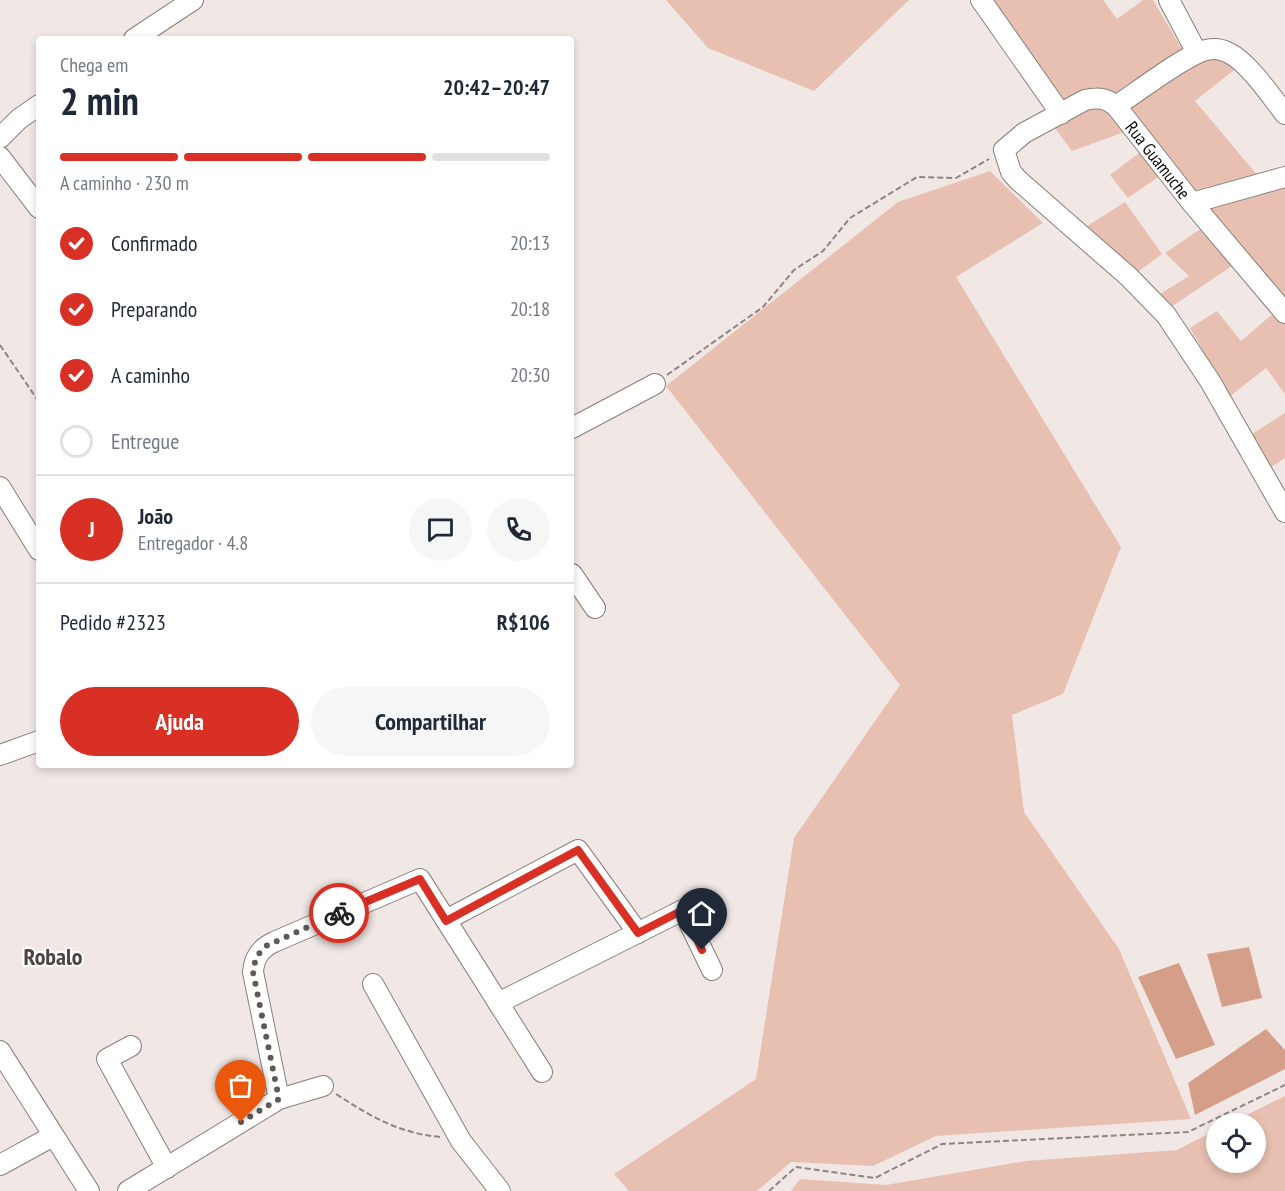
<!DOCTYPE html>
<html lang="pt">
<head>
<meta charset="utf-8">
<style>
	body { margin:0; font-family:"PT Sans Narrow",sans-serif; background:#f6f6f7; color:#1f2937; height:100vh; display:flex; flex-direction:column; font-size:22px; white-space:nowrap }
	* { box-sizing:border-box; margin:0 }
	p { font-size:20px; color:#747a83 }
	.icon { flex:none; width:33px; height:33px; fill:none; stroke:currentColor; stroke-width:2; stroke-linecap:round; stroke-linejoin:round }
	.map { position:relative; flex:1; overflow:hidden }
	.sheet { position:absolute; left:36px; top:36px; width:538px; height:732px; display:flex; flex-direction:column; background:#fff; border-radius:6px; box-shadow:0 3px 9px #0003 }
	.sheet>* { flex:none }
	.tools { position:absolute; left:1206px; top:1113px; display:grid; gap:12px }
	.tools a { display:grid; place-items:center; width:60px; height:60px; border-radius:50%; background:#fff; box-shadow:0 3px 9px #0003; font-size:30px }
	.pin { position:absolute; display:grid; place-items:center; width:51px; height:51px; color:#fff; margin:-62px -26px; border-radius:50% 50% 50% 0; rotate:-45deg; box-shadow:0 0 6px #0007 }
	.pin .icon { rotate:45deg }
	.courier { position:absolute; display:grid; place-items:center; width:60px; height:60px; margin:-30px; border:4px solid #d93025; border-radius:50%; background:#fff; color:#222; box-shadow:0 2px 8px #0007 }
	.summary em { font-style:normal; font-weight:800 }
	.summary div { display:flex; flex-direction:column-reverse }
	.summary { display:flex; align-items:center; justify-content:space-between; height:102px; padding:0 24px }
	h1 { font-size:39px; font-weight:800; line-height:45px }
	.bar { display:grid; grid-template-columns:repeat(4,1fr); gap:9px 6px; align-content:center; height:72px; padding:0 24px }
	.bar i { height:8px; border-radius:4px; background:#e0e1e3 }
	.bar .active { background:#d93025 }
	.bar p { grid-column:span 4 }
	.line { display:flex; align-items:center; gap:15px; padding:0 24px; border-top:2px solid #e0e1e3 }
	.line div { flex:1 }
	.round { display:grid; place-items:center; flex:none; width:63px; height:63px; border-radius:32px; background:#f6f6f7 }
	ol { padding:0 24px; list-style:none }
	li { display:flex; align-items:center; gap:18px; height:66px }
	li p { margin-inline-start:auto }
	li .icon { padding:6px; border-radius:50%; background:#d93025; color:#fff; stroke-width:4 }
	li:last-child { color:#747a83 }
	li i { width:33px; height:33px; border:3px solid #e0e1e3; border-radius:50% }
	.action { display:flex; gap:12px; margin-top:auto; padding:12px 24px }
	.action a { flex:1; height:69px; border-radius:36px; background:#d93025; color:#fff; font-size:24px; font-weight:800; line-height:69px; text-align:center }
	.action a+a { background:#f6f6f7; color:#1f2937 }
	.map>svg:first-child { display:block }
	.green { fill:#e7c0b1 }
	.water { fill:#d59e89 }
	.lines { fill:none; stroke-linecap:round; stroke-linejoin:round }
	.minor-casing { stroke:#867f7c; stroke-width:22 }
	.path { stroke:#8c8583; stroke-width:2; stroke-dasharray:6 3; stroke-linecap:butt }
	.minor { stroke:#fff; stroke-width:20 }
	.done { stroke:#5f5a58; stroke-width:6; stroke-dasharray:0 10.8 }
	.route { stroke:#d93025; stroke-width:8 }
	.labels { text-anchor:middle; dominant-baseline:central; stroke-width:4.5; stroke-linejoin:round; paint-order:stroke }
	.street-label { font-size:18px; fill:#100d0c; stroke:#fff }
	.district-label { font-size:24px; font-weight:bold; fill:#4b4442; stroke:#fff }
</style>
</head>
<body>
<div class="map">
<svg width="1285" height="1191" viewBox="0 0 1285 1191">
	<rect width="100%" height="100%" fill="#f1e8e5"/>
	<g class="green">
		<polygon points="666,0 909,0 814,91 708,48"/>
		<polygon points="993,0 1103,0 1117,19 1143,0 1153,0 1183,51 1117,95 1094,87 1065,104"/>
		<polygon points="1209,57 1238,67 1195,101 1258,176 1198,194 1125,107"/>
		<polygon points="1087,103 1105,106 1127,131 1072,151 1054,127"/>
		<polygon points="1143,150 1161,175 1128,198 1110,175"/>
		<polygon points="990,171 1043,223 956,277 1121,547 1063,694 1012,715 1024,812 1119,949 1191,1119 936,1136 873,1166 791,1162 757,1191 629,1191 614,1174 756,1079 794,838 900,685 666,386 898,202"/>
		<polygon points="1285,188 1285,304 1208,208"/>
		<polygon points="1125,202 1162,254 1135,274 1084,228"/>
		<polygon points="1205,226 1235,264 1171,307 1160,294 1189,276 1165,253"/>
		<polygon points="1217,311 1241,341 1276,311 1285,322 1285,394 1266,368 1229,397 1190,328"/>
		<polygon points="1285,413 1285,458 1270,468 1252,434"/>
		<polygon points="1285,1096 1285,1191 791,1191 800,1179 886,1185 1026,1161 1177,1150 1216,1130 1216,1162 1256,1162 1256,1124 1230,1123"/>
	</g>
	<g class="water">
		<polygon points="1249,947 1262,998 1222,1007 1207,954"/>
		<polygon points="1179,963 1215,1045 1176,1059 1138,977"/>
		<polygon points="1266,1029 1285,1050 1285,1069 1195,1115 1188,1083"/>
	</g>
	<g class="lines">
		<g class="minor-casing">
			<g id="minor">
				<polyline points="981,0 1061,114"/>
				<polyline points="1169,0 1197,53"/>
				<polyline points="134,39 193,0"/>
				<path d="M1116,106C1136,93 1185,55 1206,50C1214,48 1222,49 1229,53C1248,62 1271,96 1285,114"/>
				<polyline points="0,138 19,119 39,105"/>
				<polyline points="0,157 39,208"/>
				<polyline points="1192,203 1285,177"/>
				<path d="M1285,313L1192,203L1116,106C1106,98 1098,97 1085,100L1024,133L1004,150L1011,172L1018,180L1129,277L1166,315L1210,381L1285,512"/>
				<polyline points="572,428 655,384"/>
				<polyline points="0,487 39,550"/>
				<polyline points="572,574 595,608"/>
				<polyline points="0,755 39,741"/>
				<polyline points="446,920 578,850 638,933"/>
				<polyline points="373,984 461,1141 500,1191"/>
				<polyline points="498,1003 683,910 712,970"/>
				<polyline points="131,1046 107,1059 167,1168"/>
				<polyline points="0,1051 89,1191"/>
				<path d="M279,1099L253,972C254,957 261,948 274,942L420,879L542,1072"/>
				<polyline points="0,1165 53,1136"/>
				<polyline points="128,1191 279,1099 323,1086"/>
			</g>
		</g>
		<g class="path">
			<polyline points="0,345 39,402"/>
			<polyline points="667,375 763,307 794,270 823,251 850,218 917,177 956,178 989,159"/>
			<path d="M336,1094C370,1116 398,1133 440,1137"/>
			<polyline points="769,1191 796,1167 875,1178 942,1144 1188,1132 1285,1085"/>
		</g>
		<use href="#minor" class="minor"/>
	</g>
	<g class="lines">
		<polyline class="done" points="241,1122 279,1099 253,972 256,957 266,946 339,913"/>
		<polyline class="route" points="339,913 420,879 446,921 578,850 638,933 683,910 702,950"/>
	</g>
	<g class="labels">
		<g class="street-label">
			<text transform="translate(1158 160) rotate(52)">Rua Guamuche</text>
		</g>
		<g class="district-label">
			<text x="53" y="956">Robalo</text>
		</g>
	</g>
</svg>
<div class="tools">
<a><svg class="icon" aria-label="locate" viewBox="0 0 24 24"><circle cx="12" cy="12" r="6"/><path d="M12 2v4M12 18v4M2 12h4M18 12h4"/></svg></a>
</div>
<div class="pin" style="left:241px;top:1122px;background:#ea580c"><svg class="icon" aria-label="bag" viewBox="0 0 24 24"><path d="M5 8h14l-1 12H6zM9 8a3 3 0 0 1 6 0"/></svg></div>
<div class="pin" style="left:702px;top:950px;background:#1f2937"><svg class="icon" aria-label="home" viewBox="0 0 24 24"><path d="M3 11l9-7 9 7M6 9v11h12V9"/></svg></div>
<div class="courier" style="left:339px;top:913px"><svg class="icon" aria-label="bike" viewBox="0 0 24 24"><circle cx="6" cy="16" r="4"/><circle cx="18" cy="16" r="4"/><path d="M6 16l4-8h5l3 8M10 8l3 8H6M13 5h3"/></svg></div>
<section class="sheet">
<div class="summary"><div><h1>2 min</h1><p>Chega em</p></div><em>20:42–20:47</em></div>
<div class="bar"><i class="active"></i><i class="active"></i><i class="active"></i><i></i><p>A caminho · 230 m</p></div>
<ol>
<li><svg class="icon" aria-label="check" viewBox="0 0 24 24"><path d="M5 12l5 5 9-10"/></svg>Confirmado<p>20:13</p></li>
<li><svg class="icon" aria-label="check" viewBox="0 0 24 24"><path d="M5 12l5 5 9-10"/></svg>Preparando<p>20:18</p></li>
<li><svg class="icon" aria-label="check" viewBox="0 0 24 24"><path d="M5 12l5 5 9-10"/></svg>A caminho<p>20:30</p></li>
<li><i></i>Entregue</li>
</ol>
<div class="line" style="height:108px"><b class="round" style="background:#d93025;color:#fff">J</b><div><b>João</b><p>Entregador · 4.8</p></div><a class="round"><svg class="icon" aria-label="chat" viewBox="0 0 24 24"><path d="M4 5h16v11H9l-5 4z"/></svg></a><a class="round"><svg class="icon" aria-label="phone" viewBox="0 0 24 24"><path d="M5 4h4l2 5-3 2q2 4 5 5l2-3 5 2v4C11 20 4 13 5 4z"/></svg></a></div>
<div class="line" style="height:78px"><div>Pedido #2323</div><b>R$106</b></div>
<div class="action"><a>Ajuda</a><a>Compartilhar</a></div>
</section>
</div>
</body>
</html>
